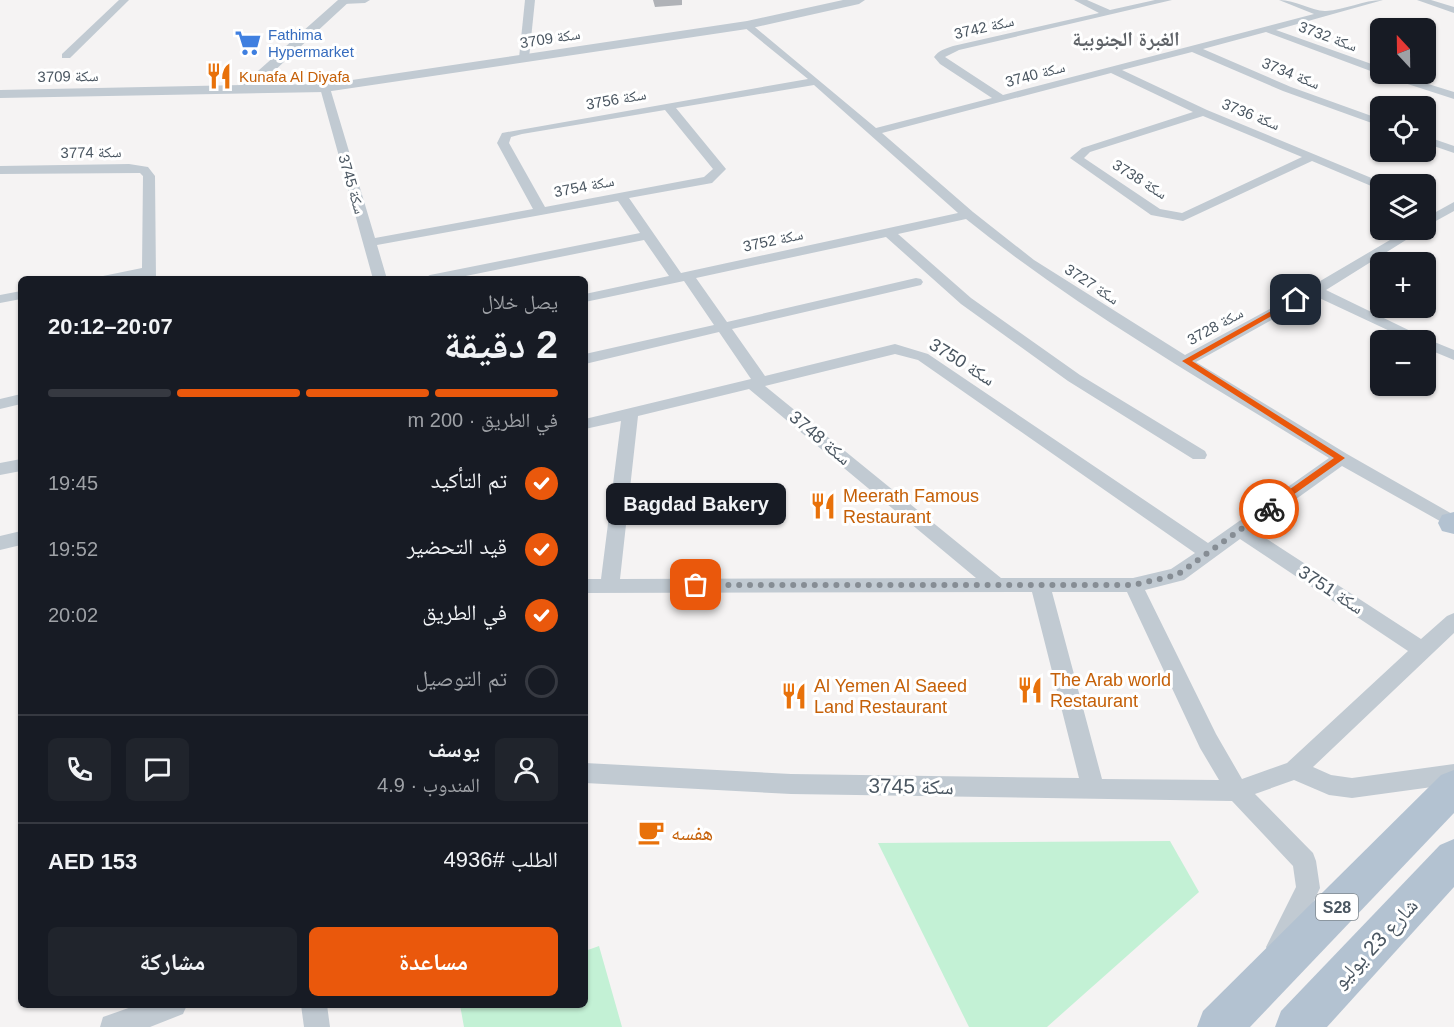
<!DOCTYPE html>
<html lang="ar">
<head>
<meta charset="utf-8">
<style>
	body { margin:0; font-family:Helvetica,"Noto Naskh Arabic",sans-serif; background:#20242c; color:#f1f3f6; direction:rtl; height:100vh; display:flex; flex-direction:column; font-size:22px; white-space:nowrap }
	* { box-sizing:border-box; margin:0 }
	p { font-size:20px; color:#9ea1a6 }
	.icon { flex:none; width:33px; height:33px; fill:none; stroke:currentColor; stroke-width:2; stroke-linecap:round; stroke-linejoin:round }
	.map { position:relative; flex:1; overflow:hidden; direction:ltr }
	.details { position:absolute; left:18px; top:276px; width:570px; height:732px; display:flex; flex-direction:column; background:#171b24; border-radius:9px; box-shadow:0 2px 4px #0004; direction:rtl }
	.details>* { flex:none }
	.needle { width:39px; rotate:338deg }
	.fabs { position:absolute; left:1370px; top:18px; display:grid; gap:12px }
	.fabs a { display:grid; place-items:center; width:66px; height:66px; border-radius:9px; background:#171b24; box-shadow:0 2px 4px #0004; font-size:30px }
	.pin { position:absolute; display:grid; place-items:center; width:51px; height:51px; color:#fff; margin:-26px; border-radius:12px; box-shadow:0 3px 9px #0006 }
	.courier { position:absolute; display:grid; place-items:center; width:60px; height:60px; margin:-30px; border:4px solid #ea580c; border-radius:50%; background:#fff; color:#222; box-shadow:0 2px 8px #0007 }
	.bubble { position:absolute; height:42px; border-radius:9px; background:#171b24; box-shadow:0 2px 4px #0004; font-size:20px; font-weight:800; line-height:42px; text-align:center; direction:rtl }
	.head em { font-style:normal; font-weight:800 }
	.head div { display:flex; flex-direction:column-reverse }
	.head { display:flex; align-items:center; justify-content:space-between; height:102px; padding:0 30px }
	h1 { font-size:39px; font-weight:800; line-height:45px }
	.bar { display:grid; grid-template-columns:repeat(4,1fr); gap:9px 6px; align-content:center; height:72px; padding:0 30px }
	.bar i { height:8px; border-radius:4px; background:#363941 }
	.bar .on { background:#ea580c }
	.bar p { grid-column:span 4 }
	.line { display:flex; align-items:center; gap:15px; padding:0 30px; border-top:2px solid #363941 }
	.line div { flex:1 }
	.round { display:grid; place-items:center; flex:none; width:63px; height:63px; border-radius:9px; background:#20242c }
	ol { padding:0 30px; list-style:none }
	li { display:flex; align-items:center; gap:18px; height:66px }
	li p { margin-inline-start:auto }
	li .icon { padding:6px; border-radius:50%; background:#ea580c; color:#fff; stroke-width:4 }
	li:last-child { color:#9ea1a6 }
	li i { width:33px; height:33px; border:3px solid #363941; border-radius:50% }
	.cta { display:flex; gap:12px; margin-top:auto; padding:12px 30px }
	.cta a { flex:1; height:69px; border-radius:9px; background:#ea580c; color:#fff; font-size:24px; font-weight:800; line-height:69px; text-align:center }
	.cta a+a { background:#20242c; color:#f1f3f6 }
	.map>svg:first-child { display:block }
	.green { fill:#c3f1d5 }
	.lines { fill:none; stroke-linecap:round; stroke-linejoin:round }
	.minor { fill:#c1cad2; fill-rule:evenodd }
	.tertiary { fill:#c1cad2; fill-rule:evenodd }
	.primary { fill:#b3c2d1; fill-rule:evenodd }
	.wall { fill:#b0b2b7 }
	.route { fill:#ea580c }
	.done { stroke:#868d94; stroke-width:6; stroke-dasharray:0 10.8 }
	.labels { text-anchor:middle; dominant-baseline:central; stroke-width:6; stroke-linejoin:round; paint-order:stroke }
	.far-street-label { font-size:15px; fill:#4a5661; stroke:#fff }
	.far-shop-label { font-size:15px; fill:#366cbe; stroke:#fff; text-anchor:start }
	.far-food-label { font-size:15px; fill:#c56008; stroke:#fff; text-anchor:start }
	.shield { fill:#fff; stroke:#808990; stroke-width:1.5 }
	.shield-label { font-size:16px; font-weight:bold; fill:#4a5661 }
	.street-label { font-size:18px; fill:#4a5661; stroke:#fff }
	.food-label { font-size:18px; fill:#c56008; stroke:#fff; text-anchor:start }
	.far-district-label { font-size:20px; font-weight:bold; fill:#5f6368; stroke:#fff }
	.near-street-label { font-size:21px; fill:#4a5661; stroke:#fff }
	.near-food-label { font-size:21px; fill:#c56008; stroke:#fff; text-anchor:start }
</style>
</head>
<body>
<div class="map">
<svg width="1454" height="1027" viewBox="0 0 1454 1027">
	<rect width="100%" height="100%" fill="#f5f3f3"/>
	<g class="green">
		<polygon points="1170,841 1199,892 1047,1027 969,1027 878,843"/>
		<polygon points="599,946 622,1027 464,1027 460,1005 585,1005 585,951"/>
	</g>
	<g class="lines">
		<g class="minor">
			<polygon points="119,0 129,0 70,58 62,58 62,54"/>
			<polygon points="339,0 370,0 365,3 343,4"/>
			<polygon points="525,0 535,0 529,58 524,61 519,58"/>
			<path d="M1074,0H1087L1110,10L1155,0H1172L959,50L945,57L1003,95L1314,14L1279,0C1296,0 1314,12 1326,11C1345,10 1363,0 1383,0L1276,30L1380,67V74H1396L1454,92V99L1383,76L1382,74L1376,73L1266,32L1203,49L1291,87L1380,119V126L1283,91L1192,52L1122,70L1207,110L1386,184H1380V189L1376,188L1312,161L1183,221L1151,215L1070,158L1082,148L1193,112L1111,73L882,133L973,212L1034,260L1185,355L1310,287L1407,230H1422L1326,290L1427,339L1454,350V360L1425,348V340H1409L1315,296L1196,362L1347,454L1454,515V529L1342,466L1253,530L1421,639L1447,616L1454,613V633L1313,767L1331,775L1352,778L1454,764V784L1352,798L1329,795L1294,780L1255,794L1313,853L1316,861L1320,888L1288,956L1279,960L1270,956L1266,947L1296,887L1293,866L1232,801L791,794L585,783V763L791,774L1079,778L1032,592L585,593V579H601L621,421L585,429V419L751,379L719,332L585,364V354L714,325L684,281L585,302V294L669,276L644,240L451,279H423L430,275L640,233L618,201L377,245L387,279H373L320,88L325,85L330,88L375,238L533,209L497,143L502,133L808,79L744,27V23H750L876,128L992,98L940,64L934,57C939,50 945,49 953,46L1099,13ZM814,85L958,213L681,273L629,198L712,183L726,169L676,108ZM665,110L713,169L704,177L545,207L509,143L511,137L522,134ZM1203,116L1302,157L1182,213L1160,209L1084,158L1090,152ZM966,219C1079,310 1206,382 1329,458L1208,543L928,354L895,344L765,376L732,329L921,285L923,282L921,279L916,278L727,322L696,278L886,237L961,304L1068,381L1193,459H1205L1207,455L1205,451L1080,375L971,298L898,234ZM895,354L918,360L1195,553L1171,569L1133,578H1001L765,386ZM749,389L976,578L620,579L638,416ZM1240,539L1408,651L1287,763L1242,779L1216,734L1145,590L1184,580ZM1052,592H1127L1200,748L1219,780L1102,779Z"/>
			<polygon points="1417,0 1431,0 1454,7 1454,13"/>
			<polygon points="1425,136 1454,146 1454,153 1425,143"/>
			<polygon points="129,164 148,167 155,176 156,279 142,279 142,276 101,279 103,276 142,268 143,176 140,173 0,174 0,166"/>
			<polygon points="1454,202 1454,211 1425,227 1425,218"/>
			<polygon points="21,291 21,299 0,303 0,295"/>
			<polygon points="21,394 21,404 0,409 0,399"/>
			<polygon points="21,459 21,471 0,475 0,463"/>
			<polygon points="21,531 21,545 0,550 0,536"/>
			<polygon points="137,1005 187,1005 183,1014 150,1027 100,1027 103,1017"/>
			<polygon points="301,1005 327,1005 330,1027 304,1027"/>
		</g>
		<polygon class="tertiary" points="338,0 351,0 259,85 325,84 747,21 843,0 865,0 859,4 747,29 325,92 0,98 0,90 242,85"/>
		<g class="primary">
			<polygon points="1454,512 1454,534 1442,531 1438,523 1442,515"/>
			<polygon points="1454,770 1454,813 1250,1027 1197,1027 1203,1011 1441,775"/>
			<polygon points="1454,839 1454,887 1327,1027 1275,1027 1281,1011 1440,845"/>
		</g>
	</g>
	<polygon class="wall" points="653,0 682,0 682,5 655,7"/>
	<polygon class="route" points="1294,298 1300,300 1192,361 1345,458 1269,512 1265,509 1266,506 1334,458 1182,361"/>
	<g class="lines">
		<polyline class="done" points="696,585 1133,585 1177,575 1269,509"/>
	</g>
	<defs>
		<g id="supermarket-bare" transform="scale(2.07)"><path d="M-6-5.5h2.5l.6 2H6L4.5 2H-2.5L-4.4-4H-6ZM-1.5 3.2a1.3 1.3 0 1 0 .1 0ZM3 3.2a1.3 1.3 0 1 0 .1 0Z" fill="#3f7fe0" stroke="#fff" stroke-width="2.5" paint-order="stroke"/></g>
		<g id="restaurant-bare" transform="scale(2.07)"><path d="M-5-6h1v4h1v-4h1v4h1v-4h1v5L-1.5 .5V6h-2V.5L-5-1ZM5-6V6H3V1.5H1.5Q1.5-4 5-6Z" fill="#e8710a" stroke="#fff" stroke-width="2.5" paint-order="stroke"/></g>
		<g id="cafe-bare" transform="scale(2.07)"><path d="M-5.5-4.5H6V0H3Q3 3.5 0 3.5H-2.5Q-5.5 3.5-5.5 0ZM3-3.2v2h1.7v-2ZM-6 4.5H4V6H-6Z" fill="#e8710a" stroke="#fff" stroke-width="2.5" paint-order="stroke"/></g>
	</defs>
	<g fill-rule="evenodd">
		<use href="#supermarket-bare" x="248" y="43"/>
		<use href="#restaurant-bare" x="219" y="76"/>
		<use href="#restaurant-bare" x="823" y="506"/>
		<use href="#restaurant-bare" x="1030" y="690"/>
		<use href="#restaurant-bare" x="794" y="696"/>
		<use href="#cafe-bare" x="651" y="832"/>
	</g>
	<g class="labels">
		<g class="far-street-label">
			<text transform="translate(984 27) rotate(-13)">سكة 3742</text>
			<text transform="translate(1328 36) rotate(20)">سكة 3732</text>
			<text transform="translate(550 38) rotate(-9)">سكة 3709</text>
			<text transform="translate(1291 73) rotate(22)">سكة 3734</text>
			<text transform="translate(1035 74) rotate(-15)">سكة 3740</text>
			<text transform="translate(68 76) rotate(-1)">سكة 3709</text>
			<text transform="translate(616 99) rotate(-10)">سكة 3756</text>
			<text transform="translate(1251 114) rotate(22)">سكة 3736</text>
			<text transform="translate(91 152) rotate(-1)">سكة 3774</text>
			<text transform="translate(1140 179) rotate(32)">سكة 3738</text>
			<text transform="translate(352 184) rotate(74)">سكة 3745</text>
			<text transform="translate(584 186) rotate(-11)">سكة 3754</text>
			<text transform="translate(773 240) rotate(-12)">سكة 3752</text>
			<text transform="translate(1092 284) rotate(33)">سكة 3727</text>
			<text transform="translate(1215 326) rotate(-29)">سكة 3728</text>
		</g>
		<g class="far-shop-label">
			<text x="268" y="34">Fathima<tspan x="268" dy="17">Hypermarket</tspan></text>
		</g>
		<g class="far-food-label">
			<text x="239" y="76">Kunafa Al Diyafa</text>
		</g>
		<rect class="shield" x="1316" y="894" width="42" height="26" rx="4.5"/>
		<g class="shield-label">
			<text x="1337" y="907">S28</text>
		</g>
		<g class="street-label">
			<text transform="translate(962 362) rotate(32)">سكة 3750</text>
			<text transform="translate(820 438) rotate(40)">سكة 3748</text>
			<text transform="translate(1331 590) rotate(33)">سكة 3751</text>
		</g>
		<g class="food-label">
			<text x="843" y="496">Meerath Famous<tspan x="843" dy="21">Restaurant</tspan></text>
			<text x="1050" y="680">The Arab world<tspan x="1050" dy="21">Restaurant</tspan></text>
			<text x="814" y="686">Al Yemen Al Saeed<tspan x="814" dy="21">Land Restaurant</tspan></text>
		</g>
		<g class="far-district-label">
			<text x="1126" y="39">الغبرة الجنوبية</text>
		</g>
		<g class="near-street-label">
			<text transform="translate(911 786) rotate(1)">سكة 3745</text>
			<text transform="translate(1375 943) rotate(-47)">شارع 23 يوليو</text>
		</g>
		<g class="near-food-label">
			<text x="671" y="832">هفسه</text>
		</g>
	</g>
</svg>
<div class="fabs">
<a><svg class="needle" viewBox="-14 -14 28 28"><path d="M0-13l5 13h-10z" fill="#e53935"/><path d="M0 13l5-13h-10z" fill="#9ea1a6"/></svg></a>
<a><svg class="icon" aria-label="locate" viewBox="0 0 24 24"><circle cx="12" cy="12" r="6"/><path d="M12 2v4M12 18v4M2 12h4M18 12h4"/></svg></a>
<a><svg class="icon" aria-label="layers" viewBox="0 0 24 24"><path d="M12 4l9 5-9 5-9-5zM3 14l9 5 9-5"/></svg></a>
<a>+</a>
<a>−</a>
</div>
<div class="pin" style="left:696px;top:585px;background:#ea580c"><svg class="icon" aria-label="bag" viewBox="0 0 24 24"><path d="M5 8h14l-1 12H6zM9 8a3 3 0 0 1 6 0"/></svg></div>
<div class="pin" style="left:1296px;top:300px;background:#1f2937"><svg class="icon" aria-label="home" viewBox="0 0 24 24"><path d="M3 11l9-7 9 7M6 9v11h12V9"/></svg></div>
<div class="courier" style="left:1269px;top:509px"><svg class="icon" aria-label="bike" viewBox="0 0 24 24"><circle cx="6" cy="16" r="4"/><circle cx="18" cy="16" r="4"/><path d="M6 16l4-8h5l3 8M10 8l3 8H6M13 5h3"/></svg></div>
<div class="bubble" style="left:606px;top:483px;width:180px">Bagdad Bakery</div>
<section class="details">
<div class="head"><div><h1>2 دقيقة</h1><p>يصل خلال</p></div><em>20:07–20:12</em></div>
<div class="bar"><i class="on"></i><i class="on"></i><i class="on"></i><i></i><p>في الطريق · 200 m</p></div>
<ol>
<li><svg class="icon" aria-label="check" viewBox="0 0 24 24"><path d="M5 12l5 5 9-10"/></svg>تم التأكيد<p>19:45</p></li>
<li><svg class="icon" aria-label="check" viewBox="0 0 24 24"><path d="M5 12l5 5 9-10"/></svg>قيد التحضير<p>19:52</p></li>
<li><svg class="icon" aria-label="check" viewBox="0 0 24 24"><path d="M5 12l5 5 9-10"/></svg>في الطريق<p>20:02</p></li>
<li><i></i>تم التوصيل</li>
</ol>
<div class="line" style="height:108px"><a class="round"><svg class="icon" aria-label="person" viewBox="0 0 24 24"><circle cx="12" cy="8" r="4"/><path d="M4 21q1-7 8-7t8 7"/></svg></a><div><b>يوسف</b><p>المندوب · 4.9</p></div><a class="round"><svg class="icon" aria-label="chat" viewBox="0 0 24 24"><path d="M4 5h16v11H9l-5 4z"/></svg></a><a class="round"><svg class="icon" aria-label="phone" viewBox="0 0 24 24"><path d="M5 4h4l2 5-3 2q2 4 5 5l2-3 5 2v4C11 20 4 13 5 4z"/></svg></a></div>
<div class="line" style="height:78px"><div>الطلب #4936</div><b>AED 153</b></div>
<div class="cta"><a>مساعدة</a><a>مشاركة</a></div>
</section>
</div>
</body>
</html>
